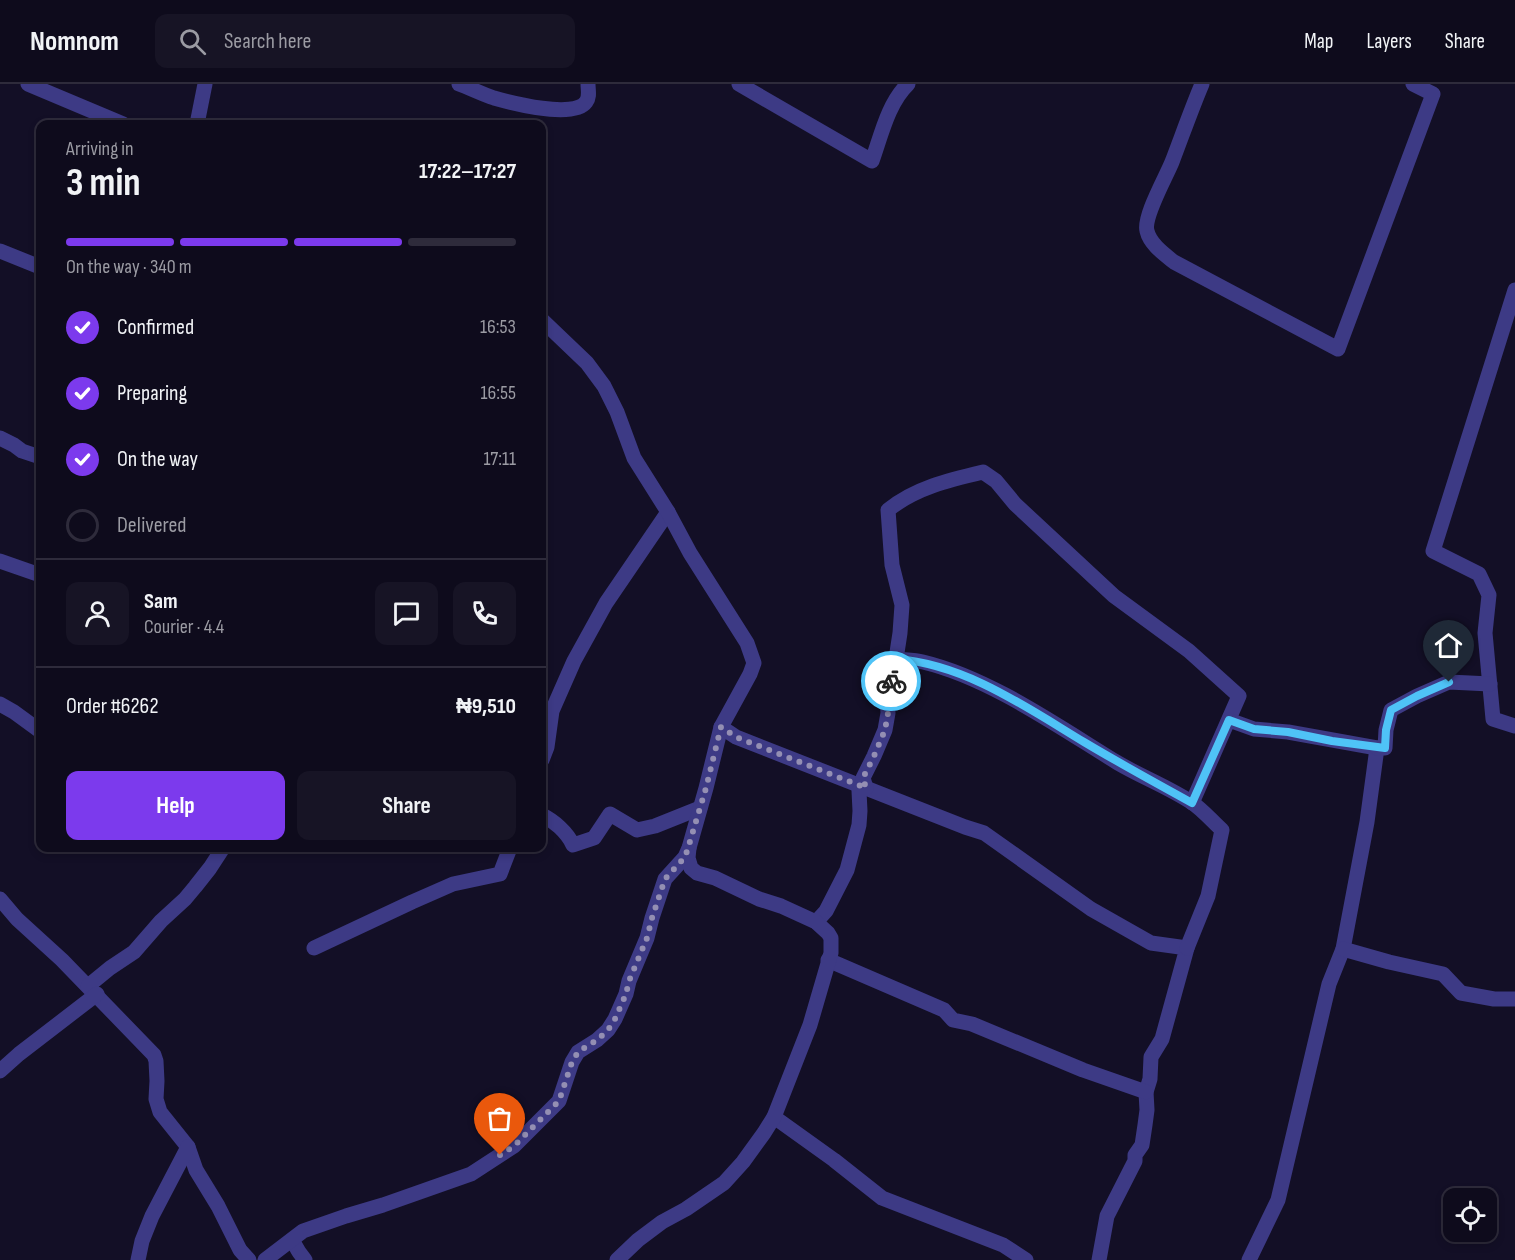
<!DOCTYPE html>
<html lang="en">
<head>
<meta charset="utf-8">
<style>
	body { margin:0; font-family:"Sofia Sans Condensed",sans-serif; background:#171425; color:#f1f3f6; height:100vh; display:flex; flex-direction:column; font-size:22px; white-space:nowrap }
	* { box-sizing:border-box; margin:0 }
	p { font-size:20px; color:#9b9ba3 }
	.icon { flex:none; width:33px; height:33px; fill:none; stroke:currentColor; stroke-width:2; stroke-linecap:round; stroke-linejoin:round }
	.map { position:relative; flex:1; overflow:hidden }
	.side { position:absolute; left:36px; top:36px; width:510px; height:732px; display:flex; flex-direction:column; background:#0e0b1c; border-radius:12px; box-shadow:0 3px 9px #0003,0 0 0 2px #2e2b3b }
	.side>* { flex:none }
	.tools { position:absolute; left:1443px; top:1104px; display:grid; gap:12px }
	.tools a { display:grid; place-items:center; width:54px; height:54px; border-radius:12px; background:#0e0b1c; box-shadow:0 3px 9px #0003,0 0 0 2px #2e2b3b; font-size:30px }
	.pin { position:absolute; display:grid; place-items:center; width:51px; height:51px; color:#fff; margin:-62px -26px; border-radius:50% 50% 50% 0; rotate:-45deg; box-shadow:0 0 6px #0007 }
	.pin .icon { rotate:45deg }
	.courier { position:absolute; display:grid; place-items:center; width:60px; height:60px; margin:-30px; border:4px solid #4fc3f7; border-radius:50%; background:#fff; color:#222; box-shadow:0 2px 8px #0007 }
	.headline em { font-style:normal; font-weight:700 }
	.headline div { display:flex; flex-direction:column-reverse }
	.headline { display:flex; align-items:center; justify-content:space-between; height:102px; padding:0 30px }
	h1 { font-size:39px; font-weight:700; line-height:45px }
	.bar { display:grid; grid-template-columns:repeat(4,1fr); gap:9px 6px; align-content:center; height:72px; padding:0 30px }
	.bar i { height:8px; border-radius:4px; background:#2e2b3b }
	.bar .current { background:#7c3aed }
	.bar p { grid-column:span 4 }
	.line { display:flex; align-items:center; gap:15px; padding:0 30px; border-top:2px solid #2e2b3b }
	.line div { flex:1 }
	.round { display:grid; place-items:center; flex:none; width:63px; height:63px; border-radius:12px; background:#171425 }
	ol { padding:0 30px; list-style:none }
	li { display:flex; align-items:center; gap:18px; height:66px }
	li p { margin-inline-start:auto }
	li .icon { padding:6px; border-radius:50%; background:#7c3aed; color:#fff; stroke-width:4 }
	li:last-child { color:#9b9ba3 }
	li i { width:33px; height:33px; border:3px solid #2e2b3b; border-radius:50% }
	.primary-button { display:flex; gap:12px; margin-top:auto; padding:12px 30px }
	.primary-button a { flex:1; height:69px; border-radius:12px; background:#7c3aed; color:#fff; font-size:24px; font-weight:700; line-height:69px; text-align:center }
	.primary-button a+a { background:#171425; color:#f1f3f6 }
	header { display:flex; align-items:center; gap:36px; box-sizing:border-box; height:84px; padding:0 30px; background:#0e0b1c; border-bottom:2px solid #2e2b3b }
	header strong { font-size:28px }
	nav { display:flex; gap:33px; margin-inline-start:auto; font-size:21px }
	.search { width:420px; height:54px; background:#171425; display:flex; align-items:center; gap:15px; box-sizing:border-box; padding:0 21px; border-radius:12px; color:#9b9ba3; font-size:22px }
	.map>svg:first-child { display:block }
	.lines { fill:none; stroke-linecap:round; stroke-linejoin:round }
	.minor { stroke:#3d3a85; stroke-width:15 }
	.done { stroke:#948fb3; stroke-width:6; stroke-dasharray:0 10.8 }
	.route { stroke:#4fc3f7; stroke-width:8 }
</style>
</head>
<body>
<header>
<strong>Nomnom</strong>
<div class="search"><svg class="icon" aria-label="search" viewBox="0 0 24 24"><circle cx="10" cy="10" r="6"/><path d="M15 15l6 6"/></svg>Search here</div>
<nav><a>Map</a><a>Layers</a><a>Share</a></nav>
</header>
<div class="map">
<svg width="1515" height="1176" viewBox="0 0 1515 1176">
	<rect width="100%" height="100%" fill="#130f26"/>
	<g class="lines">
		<g class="minor">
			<polyline points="28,0 123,40"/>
			<path d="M459,0C470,4 482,10 494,14C512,19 574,35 586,18C590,13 588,6 588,0"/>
			<path d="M739,0L872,77C881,52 888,19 908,0"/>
			<path d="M1202,0C1191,26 1182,52 1172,78C1166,93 1143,133 1147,147C1150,160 1164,170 1174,178L1338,265L1433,10L1413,0"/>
			<polyline points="197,40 205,0"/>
			<polyline points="0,167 40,183"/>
			<polyline points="1515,206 1433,467 1479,490 1489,511 1485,549 1493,635 1515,642"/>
			<polyline points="0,354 14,361 22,367 40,373"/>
			<polyline points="0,477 40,491"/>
			<path d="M896,575L900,549L902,521L892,481L888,426C915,404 949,396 983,388L996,397L1015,420L1114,512L1189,567L1239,612L1192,719"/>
			<polyline points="0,620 14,628 40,647"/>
			<polyline points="1229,636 1254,645 1288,648 1377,664 1367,738 1343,865 1329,900 1278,1116 1249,1176"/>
			<polyline points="721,643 736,653 965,743 984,749 1091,825 1151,859 1187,864 1162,955 1151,973 1150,995 1146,1008 1147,1026 1145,1041 1142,1061 1135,1071 1135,1077 1107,1132 1099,1176"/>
			<polyline points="1377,664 1385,664 1386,646 1391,626 1417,612 1449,598 1490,600"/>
			<polyline points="542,676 547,663 552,627 574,577 606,519 668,428"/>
			<path d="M542,731C554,737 567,748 573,761L594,754L610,730L637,746L655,742L700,724"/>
			<polyline points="0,815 17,835 62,876 154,971 156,977 157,997 156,1015 160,1028 188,1063 196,1086 218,1122 240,1166 249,1176"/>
			<path d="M816,838L826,827L847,786L859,741L860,727L859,707L866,704L863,694L874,672L885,646L888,629L887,614L896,575C905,576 914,576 923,578C990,594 1059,643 1118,679C1142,693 1168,703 1191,718C1202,725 1212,737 1222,746L1208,812L1187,864"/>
			<polyline points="314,864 412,818 453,800 500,790 510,764"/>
			<polyline points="1343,865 1389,878 1443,890 1461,909 1494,915 1515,915"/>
			<polyline points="828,876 944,926 953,936 972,940 1083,986 1146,1008"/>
			<polyline points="88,902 110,884 134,868 161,837 185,815 195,803 210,784 223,764"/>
			<polyline points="0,987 19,970 97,910"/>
			<polyline points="774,1033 834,1076 882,1114 1003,1161 1026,1176"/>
			<polyline points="292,1156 299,1168 305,1176"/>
			<polyline points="138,1176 142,1157 152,1132 188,1063"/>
			<polyline points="265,1176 303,1147 346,1132 383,1121 471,1090 514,1062 559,1017 572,978 578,968 597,956 608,946 615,935 626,910 629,897 647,854 652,834 665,795 685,773 689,764 706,704 721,643 750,590 754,579 747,559 690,469 668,428 634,374 617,328 604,302 587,279 542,236"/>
			<polyline points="617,1176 638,1156 662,1138 686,1125 724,1099 743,1078 764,1049 774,1033 810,941 831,869 831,854 828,849 816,838 781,822 759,815 715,794 697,789 691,784 688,774 689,764"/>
		</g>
	</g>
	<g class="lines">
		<polyline class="done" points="500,1071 514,1062 559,1017 572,978 578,968 597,956 608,946 615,935 626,910 629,897 647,854 652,834 665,795 685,773 688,764 706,704 721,643 736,653 866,704 863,694 874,672 885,646 888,629 887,614 891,597"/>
		<path class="route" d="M891,597L896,575C965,580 1026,623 1084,658C1119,679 1156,699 1192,719L1229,636L1254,645L1288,648L1332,657L1385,664L1386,646L1391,626L1417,612L1449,598"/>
	</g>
</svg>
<div class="tools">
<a><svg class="icon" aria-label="locate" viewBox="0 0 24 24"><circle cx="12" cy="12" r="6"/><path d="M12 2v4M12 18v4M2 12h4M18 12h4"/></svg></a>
</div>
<div class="pin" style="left:500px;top:1071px;background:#ea580c"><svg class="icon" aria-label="bag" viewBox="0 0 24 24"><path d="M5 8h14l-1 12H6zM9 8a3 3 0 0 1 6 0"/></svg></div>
<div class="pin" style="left:1449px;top:598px;background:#1f2937"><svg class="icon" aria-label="home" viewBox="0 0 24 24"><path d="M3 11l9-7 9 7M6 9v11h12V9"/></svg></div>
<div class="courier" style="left:891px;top:597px"><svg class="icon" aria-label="bike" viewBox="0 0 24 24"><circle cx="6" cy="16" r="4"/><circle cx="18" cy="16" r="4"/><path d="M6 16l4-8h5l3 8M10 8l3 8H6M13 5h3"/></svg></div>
<section class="side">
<div class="headline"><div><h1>3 min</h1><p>Arriving in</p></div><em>17:22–17:27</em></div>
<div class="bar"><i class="current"></i><i class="current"></i><i class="current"></i><i></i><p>On the way · 340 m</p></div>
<ol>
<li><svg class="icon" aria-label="check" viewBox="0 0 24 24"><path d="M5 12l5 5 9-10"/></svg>Confirmed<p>16:53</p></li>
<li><svg class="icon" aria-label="check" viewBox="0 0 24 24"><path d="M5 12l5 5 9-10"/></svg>Preparing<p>16:55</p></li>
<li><svg class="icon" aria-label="check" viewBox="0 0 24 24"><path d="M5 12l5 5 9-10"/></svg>On the way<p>17:11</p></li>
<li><i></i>Delivered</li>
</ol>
<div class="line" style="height:108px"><a class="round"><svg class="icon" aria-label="person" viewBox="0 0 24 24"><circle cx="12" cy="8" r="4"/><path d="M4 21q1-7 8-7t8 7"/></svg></a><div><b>Sam</b><p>Courier · 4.4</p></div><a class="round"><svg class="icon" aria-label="chat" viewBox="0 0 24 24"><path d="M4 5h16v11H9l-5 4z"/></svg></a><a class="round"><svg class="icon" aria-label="phone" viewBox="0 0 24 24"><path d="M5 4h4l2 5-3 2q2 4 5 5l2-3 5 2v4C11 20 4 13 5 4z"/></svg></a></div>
<div class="line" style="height:78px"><div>Order #6262</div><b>₦9,510</b></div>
<div class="primary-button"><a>Help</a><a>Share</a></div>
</section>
</div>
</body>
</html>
